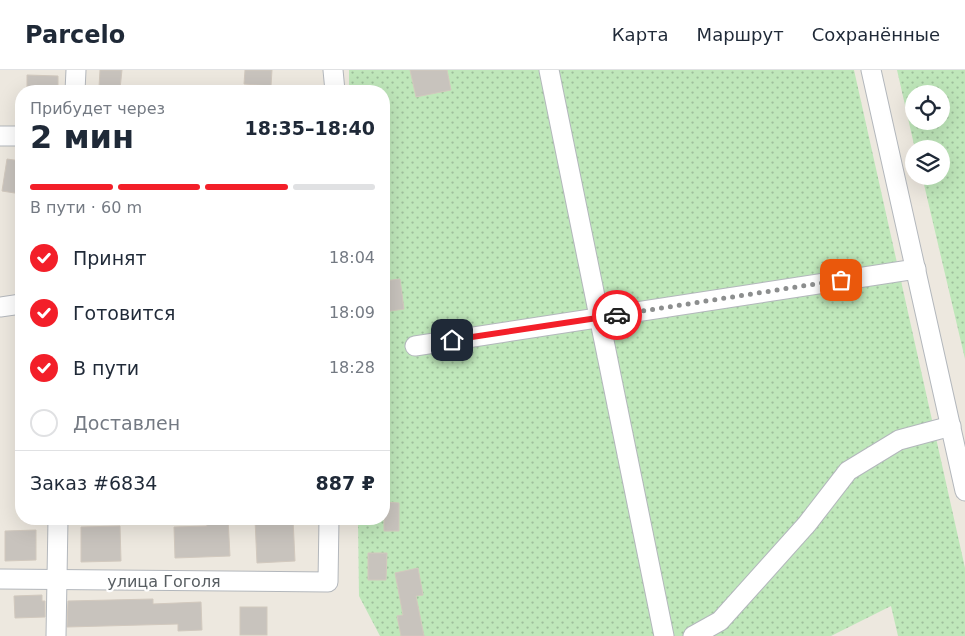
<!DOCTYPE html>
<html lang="ru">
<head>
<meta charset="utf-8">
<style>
	body { margin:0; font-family:"DejaVu Sans",sans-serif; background:#f6f6f7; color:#1f2937; height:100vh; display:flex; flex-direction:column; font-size:19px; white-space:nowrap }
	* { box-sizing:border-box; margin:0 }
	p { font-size:16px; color:#747a83 }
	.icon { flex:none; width:28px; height:28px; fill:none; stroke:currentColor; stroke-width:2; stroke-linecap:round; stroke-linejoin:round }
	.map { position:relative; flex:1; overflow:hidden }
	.side { position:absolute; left:15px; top:15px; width:375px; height:440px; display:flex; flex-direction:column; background:#fff; border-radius:20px; box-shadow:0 5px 20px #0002 }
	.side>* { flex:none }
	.fabs { position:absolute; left:905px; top:15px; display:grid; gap:10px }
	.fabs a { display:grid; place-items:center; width:45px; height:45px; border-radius:50%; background:#fff; box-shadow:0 5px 20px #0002; font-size:25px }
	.pin { position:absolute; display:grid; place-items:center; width:42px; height:42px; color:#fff; margin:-21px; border-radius:10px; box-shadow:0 2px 8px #0006 }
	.courier { position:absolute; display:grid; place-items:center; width:50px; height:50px; margin:-25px; border:4px solid #f31f29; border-radius:50%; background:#fff; color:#222; box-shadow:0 1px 6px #0007 }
	.summary em { font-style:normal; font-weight:600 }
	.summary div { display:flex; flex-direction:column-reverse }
	.summary { display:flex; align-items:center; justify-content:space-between; height:85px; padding:0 15px }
	h1 { font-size:32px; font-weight:600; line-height:38px }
	.bar { display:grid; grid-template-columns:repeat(4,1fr); gap:8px 5px; align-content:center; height:60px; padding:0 15px }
	.bar i { height:6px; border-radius:4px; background:#e0e1e3 }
	.bar .on { background:#f31f29 }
	.bar p { grid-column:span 4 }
	.line { display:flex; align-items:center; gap:12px; padding:0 15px; border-top:1px solid #e0e1e3 }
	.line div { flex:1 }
	ol { padding:0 15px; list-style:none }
	li { display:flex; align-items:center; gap:15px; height:55px }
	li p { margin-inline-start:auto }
	li .icon { padding:5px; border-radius:50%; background:#f31f29; color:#fff; stroke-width:4 }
	li:last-child { color:#747a83 }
	li i { width:28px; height:28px; border:2px solid #e0e1e3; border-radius:50% }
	header { display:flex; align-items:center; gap:30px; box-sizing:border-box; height:70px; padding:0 25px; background:#fff; border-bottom:1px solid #e0e1e3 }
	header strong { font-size:24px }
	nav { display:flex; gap:28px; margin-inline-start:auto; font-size:18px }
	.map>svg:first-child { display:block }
	.garden { fill:url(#garden-dots); fill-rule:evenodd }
	.building { fill:#c8c3bd; stroke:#d2c9be }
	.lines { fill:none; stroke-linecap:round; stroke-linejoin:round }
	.minor-casing { stroke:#b3b7bc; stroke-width:21 }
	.minor { stroke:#fff; stroke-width:19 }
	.done { stroke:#8c8e8e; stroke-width:5; stroke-dasharray:0 9 }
	.route { stroke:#f31f29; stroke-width:6 }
	.labels { text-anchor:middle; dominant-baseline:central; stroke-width:4.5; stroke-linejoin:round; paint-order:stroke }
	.street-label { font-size:16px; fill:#585e62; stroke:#fff }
</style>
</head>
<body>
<header>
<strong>Parcelo</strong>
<nav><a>Карта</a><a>Маршрут</a><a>Сохранённые</a></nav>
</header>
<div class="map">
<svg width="965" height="566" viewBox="0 0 965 566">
	<defs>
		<pattern id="garden-dots" width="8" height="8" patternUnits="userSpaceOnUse" patternTransform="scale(1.25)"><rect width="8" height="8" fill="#bfe7ba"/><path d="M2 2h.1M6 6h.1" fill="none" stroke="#9ebe9b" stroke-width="1.8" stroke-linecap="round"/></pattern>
	</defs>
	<rect width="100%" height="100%" fill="#ede8df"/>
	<g class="garden">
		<polygon points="349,0 854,0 965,498 965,566 898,566 891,536 831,566 380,566 359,526 358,449 384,449 384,21 349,21"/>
		<path d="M897,0H965V289L922,106H941V79H915ZM914,24H941V51H914Z"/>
	</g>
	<g class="building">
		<polygon points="100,0 122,0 120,19 99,17"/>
		<polygon points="245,0 272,0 271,16 244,14"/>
		<polygon points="410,0 447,0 451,20 416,27"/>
		<polygon points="27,5 58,6 58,21 27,21"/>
		<polygon points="7,89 21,91 21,124 2,121"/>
		<polygon points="400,209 404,239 384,242 384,211"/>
		<polygon points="384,432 399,433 399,461 384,461"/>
		<polygon points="206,449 228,449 230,486 175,488 174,457 207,456"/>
		<polygon points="293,449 295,491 257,493 255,450"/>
		<polygon points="120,456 121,491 81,492 81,457"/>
		<polygon points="36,460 36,490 5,491 5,461"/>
		<polygon points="368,483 387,483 386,510 368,510"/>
		<polygon points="418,498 423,525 416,526 424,566 401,566 397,546 403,545 395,503"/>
		<polygon points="42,525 42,531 45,531 45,547 15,548 14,526"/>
		<polygon points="153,529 153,534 201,532 202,560 178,561 178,554 67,557 68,531"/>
		<rect x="240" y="537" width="27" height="28"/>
	</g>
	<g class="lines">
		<g class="minor-casing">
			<g id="minor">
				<polyline points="333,0 335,21"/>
				<polyline points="549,0 664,566"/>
				<polyline points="871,0 965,421"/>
				<polyline points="75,21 76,0"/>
				<polyline points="0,66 21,66"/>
				<polyline points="0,237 21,234"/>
				<polyline points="415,276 916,199"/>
				<polyline points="0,509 328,512 329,449"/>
				<polyline points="56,566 58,449"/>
				<polyline points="693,566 720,551 807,454 848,401 899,370 951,356"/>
			</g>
		</g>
		<use href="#minor" class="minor"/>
	</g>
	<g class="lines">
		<polyline class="done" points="617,245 841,210"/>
		<polyline class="route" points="452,270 617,245"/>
	</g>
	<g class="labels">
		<g class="street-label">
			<text x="164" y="511">улица Гоголя</text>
		</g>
	</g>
</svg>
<div class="fabs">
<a><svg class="icon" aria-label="locate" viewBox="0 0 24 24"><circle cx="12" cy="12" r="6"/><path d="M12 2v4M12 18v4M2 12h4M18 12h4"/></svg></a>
<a><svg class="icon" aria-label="layers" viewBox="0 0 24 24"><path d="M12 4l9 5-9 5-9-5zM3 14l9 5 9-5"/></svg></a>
</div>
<div class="pin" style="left:841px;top:210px;background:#ea580c"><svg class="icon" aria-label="bag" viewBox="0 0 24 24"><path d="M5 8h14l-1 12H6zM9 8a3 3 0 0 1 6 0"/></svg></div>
<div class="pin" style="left:452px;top:270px;background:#1f2937"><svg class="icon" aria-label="home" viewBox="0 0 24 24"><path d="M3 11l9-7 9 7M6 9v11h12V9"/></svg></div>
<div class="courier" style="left:617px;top:245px"><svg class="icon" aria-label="car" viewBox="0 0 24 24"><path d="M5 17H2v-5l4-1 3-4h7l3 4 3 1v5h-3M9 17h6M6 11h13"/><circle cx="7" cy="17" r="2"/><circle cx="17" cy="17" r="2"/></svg></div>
<section class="side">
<div class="summary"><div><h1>2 мин</h1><p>Прибудет через</p></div><em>18:35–18:40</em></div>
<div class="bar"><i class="on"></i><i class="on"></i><i class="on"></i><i></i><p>В пути · 60 m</p></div>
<ol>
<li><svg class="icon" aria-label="check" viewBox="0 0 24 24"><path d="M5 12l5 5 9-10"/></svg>Принят<p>18:04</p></li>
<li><svg class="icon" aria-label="check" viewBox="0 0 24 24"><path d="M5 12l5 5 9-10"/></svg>Готовится<p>18:09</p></li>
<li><svg class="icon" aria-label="check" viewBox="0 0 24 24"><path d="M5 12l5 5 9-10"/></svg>В пути<p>18:28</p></li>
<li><i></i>Доставлен</li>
</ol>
<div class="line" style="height:65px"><div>Заказ #6834</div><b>887 ₽</b></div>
</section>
</div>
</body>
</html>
